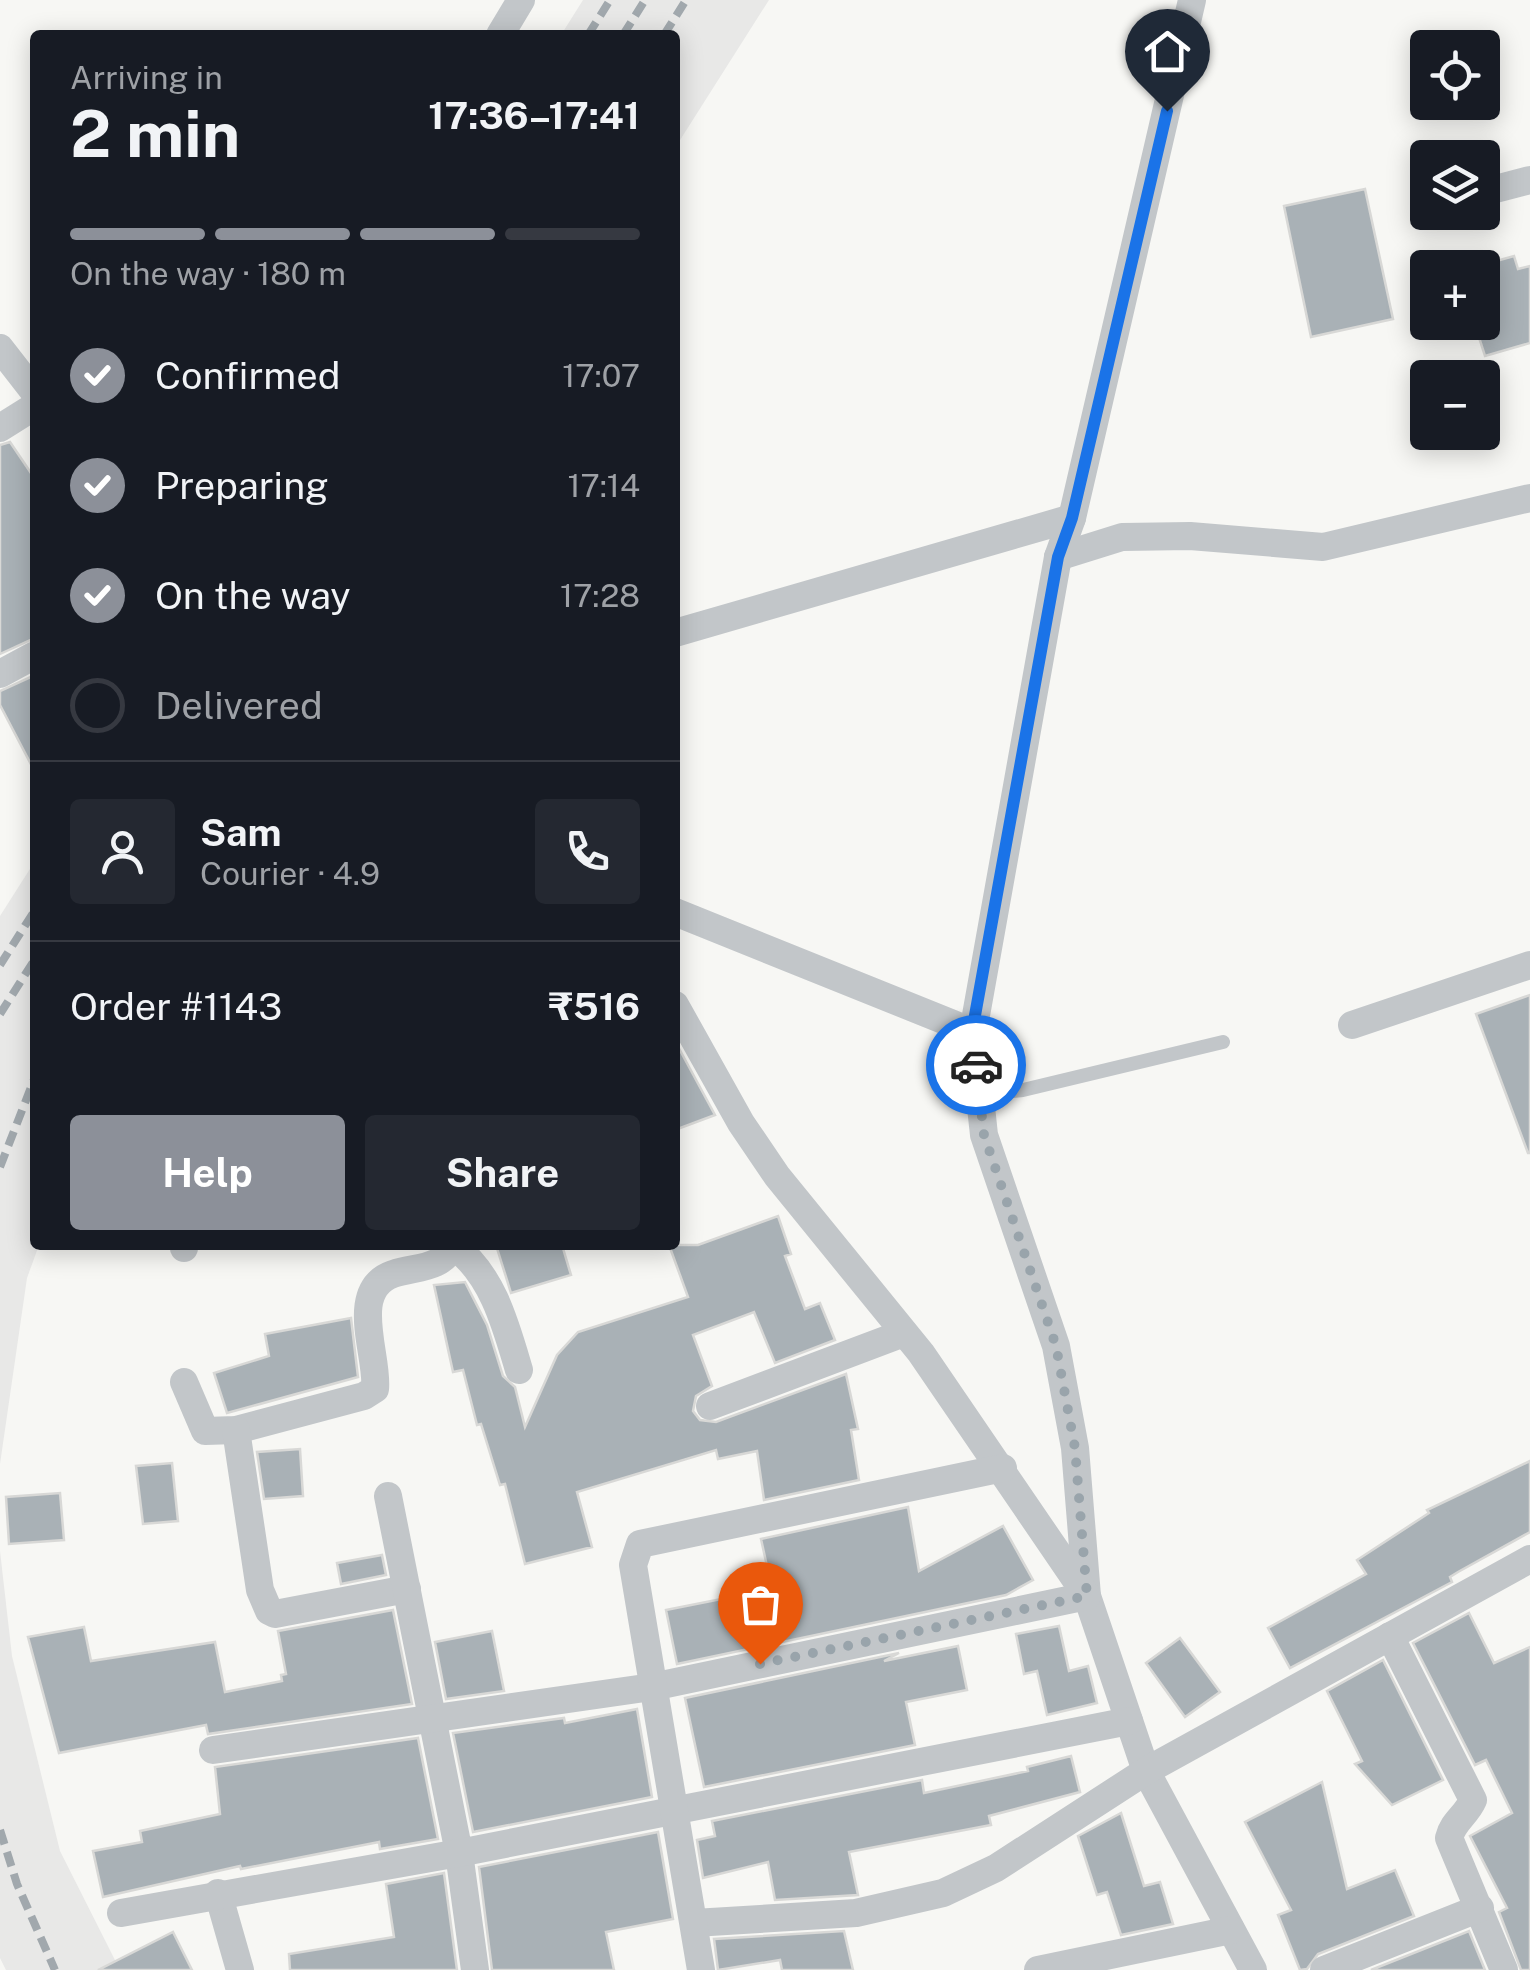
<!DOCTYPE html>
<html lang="en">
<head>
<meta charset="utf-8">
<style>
	body { margin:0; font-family:"Public Sans",sans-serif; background:#242831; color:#f1f3f6; height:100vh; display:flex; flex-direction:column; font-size:38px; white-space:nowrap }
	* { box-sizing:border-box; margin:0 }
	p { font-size:32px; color:#9ea1a6 }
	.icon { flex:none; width:55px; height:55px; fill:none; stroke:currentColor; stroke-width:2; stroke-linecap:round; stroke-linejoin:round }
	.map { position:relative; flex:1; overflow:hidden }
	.details { position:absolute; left:30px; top:30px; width:650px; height:1220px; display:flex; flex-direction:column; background:#171b24; border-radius:10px; box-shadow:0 5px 25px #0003 }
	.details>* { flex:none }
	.fabs { position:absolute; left:1410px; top:30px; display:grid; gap:20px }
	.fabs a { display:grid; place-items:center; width:90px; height:90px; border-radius:10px; background:#171b24; box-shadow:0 5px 25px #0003; font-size:50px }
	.pin { position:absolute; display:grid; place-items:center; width:85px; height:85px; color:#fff; margin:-102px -42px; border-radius:50% 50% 50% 0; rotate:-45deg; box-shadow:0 0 10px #0007 }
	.pin .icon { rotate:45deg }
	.courier { position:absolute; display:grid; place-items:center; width:100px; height:100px; margin:-50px; border:8px solid #1a73e8; border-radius:50%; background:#fff; color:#222; box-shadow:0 2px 12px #0007 }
	.headline em { font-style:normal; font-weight:700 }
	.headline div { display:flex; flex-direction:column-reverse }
	.headline { display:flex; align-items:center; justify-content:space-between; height:170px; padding:0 40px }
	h1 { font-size:65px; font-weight:700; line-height:75px }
	.bar { display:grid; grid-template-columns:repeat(4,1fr); gap:15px 10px; align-content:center; height:120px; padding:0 40px }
	.bar i { height:12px; border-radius:8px; background:#363941 }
	.bar .selected { background:#8c9099 }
	.bar p { grid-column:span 4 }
	.line { display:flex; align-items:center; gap:25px; padding:0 40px; border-top:2px solid #363941 }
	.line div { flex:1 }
	.round { display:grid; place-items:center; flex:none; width:105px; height:105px; border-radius:10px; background:#242831 }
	ol { padding:0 40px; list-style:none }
	li { display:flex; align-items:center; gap:30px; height:110px }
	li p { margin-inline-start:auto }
	li .icon { padding:10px; border-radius:50%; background:#8c9099; color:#fff; stroke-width:4 }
	li:last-child { color:#9ea1a6 }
	li i { width:55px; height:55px; border:5px solid #363941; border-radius:50% }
	.button { display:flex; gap:20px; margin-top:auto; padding:20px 40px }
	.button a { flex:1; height:115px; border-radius:10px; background:#8c9099; color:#fff; font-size:40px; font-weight:700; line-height:115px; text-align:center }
	.button a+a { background:#242831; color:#f1f3f6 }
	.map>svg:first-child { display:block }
	.built { fill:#e8e8e7 }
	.building { fill:#a9b1b6; stroke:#d8d8d6; stroke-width:2.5 }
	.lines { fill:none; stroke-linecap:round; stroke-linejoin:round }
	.service { stroke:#c2c6c9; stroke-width:14 }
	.minor { stroke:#c2c6c9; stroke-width:28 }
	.rail { stroke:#a1a8ad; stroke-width:8; stroke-dasharray:15 8; stroke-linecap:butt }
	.done { stroke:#99a4ab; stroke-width:10; stroke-dasharray:0 18 }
	.route { stroke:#1a73e8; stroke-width:12 }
</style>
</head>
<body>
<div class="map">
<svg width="1530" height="1970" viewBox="0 0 1530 1970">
	<rect width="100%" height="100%" fill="#f7f7f4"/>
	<g class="built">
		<polygon points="583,0 769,0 675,148 675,35 561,35"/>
		<polygon points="35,861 35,1245 39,1245 27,1278 0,1464 0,916"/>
		<polygon points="0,1551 12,1656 60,1851 120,1970 6,1970 0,1958"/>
	</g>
	<g class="building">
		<polygon points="1365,189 1393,319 1311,337 1284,206"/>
		<polygon points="1514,256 1518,269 1530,266 1530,343 1485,356 1474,322 1482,322 1482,265"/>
		<polygon points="10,442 35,479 35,638 0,654 0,445"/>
		<polygon points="35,675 35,772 0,705 0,691"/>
		<polygon points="1530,995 1530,1153 1528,1153 1476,1014"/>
		<polygon points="675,1041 715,1115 675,1130"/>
		<polygon points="778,1216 791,1254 785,1256 805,1309 820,1303 835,1340 775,1363 754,1312 693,1335 712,1386 696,1396 693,1411 700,1420 716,1422 846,1374 858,1429 851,1430 859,1480 764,1500 757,1451 718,1459 716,1450 577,1492 592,1547 525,1564 505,1484 500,1485 481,1424 477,1425 463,1370 453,1372 434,1285 465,1282 487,1325 503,1376 515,1387 525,1427 557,1355 578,1332 688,1297 669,1245 698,1245"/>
		<polygon points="496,1245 562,1245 571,1275 511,1293"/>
		<polygon points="351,1318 358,1377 227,1413 214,1373 269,1356 265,1334"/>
		<polygon points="300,1449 303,1496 264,1499 257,1452"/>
		<polygon points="1530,1461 1530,1532 1458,1572 1450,1577 1452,1582 1290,1668 1268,1628 1366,1574 1357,1560 1429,1513 1427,1510"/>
		<polygon points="172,1463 178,1521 143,1524 136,1466"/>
		<polygon points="60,1493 64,1540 9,1544 6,1497"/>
		<polygon points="908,1507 919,1571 1003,1526 1033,1580 1006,1595 677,1664 666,1610 772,1589 761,1539"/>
		<polygon points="382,1555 386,1575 341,1584 337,1563"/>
		<polygon points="393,1610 412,1704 208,1734 206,1725 59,1753 28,1637 84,1627 91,1661 215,1642 225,1692 282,1681 281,1675 286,1674 278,1631"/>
		<polygon points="1469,1613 1494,1663 1530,1647 1530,1970 1521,1970 1499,1912 1507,1908 1470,1836 1512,1813 1486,1760 1475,1765 1413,1643"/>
		<polygon points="1059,1626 1069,1671 1088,1666 1097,1703 1047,1715 1037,1671 1024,1674 1016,1634"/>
		<polygon points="492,1631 504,1691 446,1699 435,1642"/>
		<polygon points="1180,1638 1220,1692 1185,1717 1146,1663"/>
		<polygon points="958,1646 967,1690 906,1702 915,1745 704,1787 685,1698 899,1653 884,1661"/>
		<polygon points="1383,1660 1443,1780 1392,1805 1355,1764 1362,1761 1327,1691"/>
		<polygon points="637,1709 652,1797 473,1832 453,1733 564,1718 565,1723"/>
		<polygon points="418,1738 438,1839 380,1849 379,1842 241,1869 240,1866 103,1897 93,1851 142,1842 140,1831 220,1814 215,1767"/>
		<polygon points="1071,1756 1080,1792 989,1816 991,1825 849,1852 858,1895 775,1900 768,1862 703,1878 697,1840 715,1836 712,1821 922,1780 924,1793 1028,1771 1027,1767"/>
		<polygon points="1322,1782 1347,1889 1395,1870 1414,1916 1318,1954 1307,1969 1300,1970 1278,1915 1291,1910 1245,1822"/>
		<polygon points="1121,1813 1144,1886 1160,1882 1173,1924 1121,1935 1107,1892 1097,1895 1078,1836"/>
		<polygon points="658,1832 673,1919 606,1932 614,1970 492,1970 479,1867"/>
		<polygon points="444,1873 457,1970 290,1970 289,1954 394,1937 386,1884"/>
		<polygon points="844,1931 853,1970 782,1970 780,1960 718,1970 714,1939"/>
		<polygon points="1469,1931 1485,1970 1371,1970"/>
		<polygon points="173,1932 192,1970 98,1970"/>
	</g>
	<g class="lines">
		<polyline class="service" points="979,1095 1023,1090 1223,1042"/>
		<g class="minor">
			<polyline points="1192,0 1072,518 1058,557 973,1032 984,1135 1056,1346 1075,1448 1087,1596 1146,1771 1253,1970"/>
			<polyline points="500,35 521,0"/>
			<polyline points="1484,192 1530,180"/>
			<polyline points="0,348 35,393"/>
			<polyline points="0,428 35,406"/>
			<polyline points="1058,557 1122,537 1190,536 1323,547 1530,498"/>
			<polyline points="675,633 1072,518"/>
			<polyline points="0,674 35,655"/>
			<polyline points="675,912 973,1032"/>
			<polyline points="1352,1025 1530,965"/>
			<polyline points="184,1245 184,1248"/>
			<path d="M454,1246C493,1275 506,1326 519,1370"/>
			<path d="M184,1382L205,1431L236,1430L364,1396L375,1389C379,1357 347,1290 393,1274C418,1266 440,1270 454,1245"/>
			<polyline points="710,1406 904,1333"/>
			<polyline points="236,1430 260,1590 269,1611 275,1614 407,1589"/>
			<polyline points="388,1496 459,1853 475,1970"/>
			<path d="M1390,1636L1473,1800C1466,1816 1453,1821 1449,1838L1504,1970"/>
			<polyline points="213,1750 652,1687 1087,1596 921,1353 777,1176 741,1123 675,1005"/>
			<polyline points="218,1893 240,1970"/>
			<polyline points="121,1913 459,1853 1129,1721"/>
			<polyline points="694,1923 856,1913 943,1893 996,1868 1146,1771 1530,1559"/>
			<polyline points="701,1970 633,1565 640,1544 1003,1468"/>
			<polyline points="1038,1970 1231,1930"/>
			<polyline points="1324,1970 1480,1908"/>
		</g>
		<g class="rail">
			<polyline points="588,35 610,0"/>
			<polyline points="623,35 645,0"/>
			<polyline points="664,35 686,0"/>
			<polyline points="0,965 35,910"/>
			<polyline points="0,1014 35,959"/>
			<polyline points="0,1167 35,1077"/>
			<polyline points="0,1830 17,1884 55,1970"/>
		</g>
	</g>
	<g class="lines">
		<polyline class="done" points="760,1664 1087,1596 1075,1448 1056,1346 984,1135 976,1065"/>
		<polyline class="route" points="976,1065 972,1032 1058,557 1072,518 1167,111"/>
	</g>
</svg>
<div class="fabs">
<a><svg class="icon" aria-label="locate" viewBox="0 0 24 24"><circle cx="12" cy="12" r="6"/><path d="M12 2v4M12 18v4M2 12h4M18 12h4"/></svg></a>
<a><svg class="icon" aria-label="layers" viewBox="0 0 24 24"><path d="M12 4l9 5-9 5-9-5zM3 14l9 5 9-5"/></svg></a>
<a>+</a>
<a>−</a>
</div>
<div class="pin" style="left:760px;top:1664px;background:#ea580c"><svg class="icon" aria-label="bag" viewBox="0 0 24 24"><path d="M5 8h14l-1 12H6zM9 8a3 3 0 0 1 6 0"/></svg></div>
<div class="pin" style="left:1167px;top:111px;background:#1f2937"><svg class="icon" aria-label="home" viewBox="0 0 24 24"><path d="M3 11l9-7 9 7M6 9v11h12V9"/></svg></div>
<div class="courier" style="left:976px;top:1065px"><svg class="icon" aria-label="car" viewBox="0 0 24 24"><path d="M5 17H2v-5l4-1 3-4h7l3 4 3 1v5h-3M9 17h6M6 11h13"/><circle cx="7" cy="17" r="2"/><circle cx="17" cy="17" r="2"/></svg></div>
<section class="details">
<div class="headline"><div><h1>2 min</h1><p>Arriving in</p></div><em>17:36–17:41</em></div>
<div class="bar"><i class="selected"></i><i class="selected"></i><i class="selected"></i><i></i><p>On the way · 180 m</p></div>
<ol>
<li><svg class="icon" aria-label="check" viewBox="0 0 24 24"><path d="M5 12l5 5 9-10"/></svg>Confirmed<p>17:07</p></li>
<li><svg class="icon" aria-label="check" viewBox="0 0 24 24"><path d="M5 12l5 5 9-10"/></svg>Preparing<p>17:14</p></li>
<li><svg class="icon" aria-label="check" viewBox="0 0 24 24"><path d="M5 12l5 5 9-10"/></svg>On the way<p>17:28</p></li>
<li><i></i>Delivered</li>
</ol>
<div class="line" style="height:180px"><a class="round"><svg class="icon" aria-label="person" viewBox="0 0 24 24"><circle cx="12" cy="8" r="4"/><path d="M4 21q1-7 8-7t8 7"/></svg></a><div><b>Sam</b><p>Courier · 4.9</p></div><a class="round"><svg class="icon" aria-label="phone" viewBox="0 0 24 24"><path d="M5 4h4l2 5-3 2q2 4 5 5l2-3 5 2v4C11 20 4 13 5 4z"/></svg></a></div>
<div class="line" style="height:130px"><div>Order #1143</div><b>₹516</b></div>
<div class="button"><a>Help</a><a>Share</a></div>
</section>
</div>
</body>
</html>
